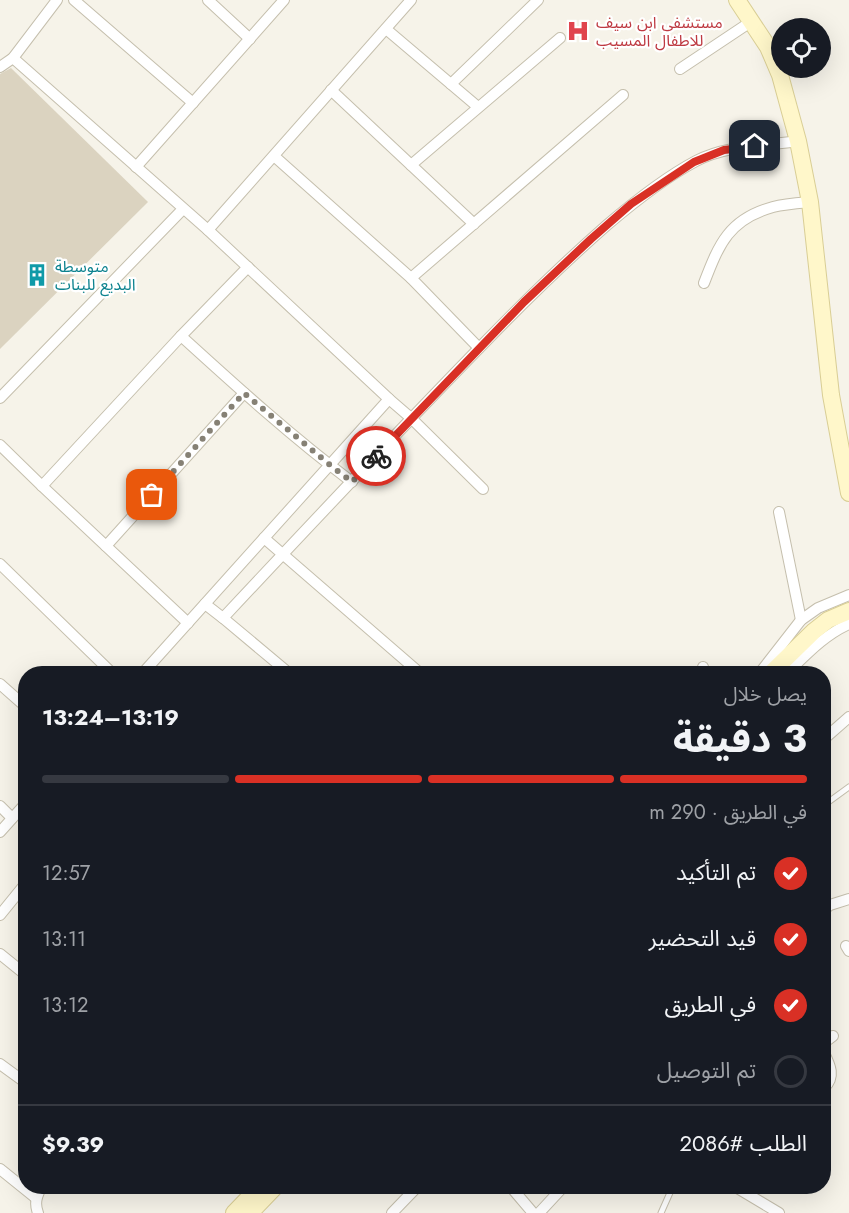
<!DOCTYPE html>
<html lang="ar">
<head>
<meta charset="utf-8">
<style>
	body { margin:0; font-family:Jost,"Noto Sans Arabic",sans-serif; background:#20242c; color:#f1f3f6; direction:rtl; height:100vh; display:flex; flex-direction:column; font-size:22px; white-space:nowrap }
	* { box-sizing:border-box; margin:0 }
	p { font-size:20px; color:#9ea1a6 }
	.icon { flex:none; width:33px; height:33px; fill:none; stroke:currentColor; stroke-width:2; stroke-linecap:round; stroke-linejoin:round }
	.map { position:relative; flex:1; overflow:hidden; direction:ltr }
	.details { position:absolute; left:18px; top:666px; width:813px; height:528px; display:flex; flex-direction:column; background:#171b24; border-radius:24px; box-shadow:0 6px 24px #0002; direction:rtl }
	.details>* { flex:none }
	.controls { position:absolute; left:771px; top:18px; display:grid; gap:12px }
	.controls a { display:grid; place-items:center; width:60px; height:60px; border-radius:50%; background:#171b24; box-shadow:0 6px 24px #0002; font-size:30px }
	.pin { position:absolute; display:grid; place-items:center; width:51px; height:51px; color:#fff; margin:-26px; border-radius:12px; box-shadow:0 3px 9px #0006 }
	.courier { position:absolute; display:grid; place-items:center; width:60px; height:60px; margin:-30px; border:4px solid #d93025; border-radius:50%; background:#fff; color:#222; box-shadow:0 2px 8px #0007 }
	.summary em { font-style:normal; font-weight:700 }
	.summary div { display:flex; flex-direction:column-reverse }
	.summary { display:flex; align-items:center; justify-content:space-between; height:102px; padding:0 24px }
	h1 { font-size:39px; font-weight:700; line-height:45px }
	.bar { display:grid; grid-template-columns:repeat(4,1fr); gap:9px 6px; align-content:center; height:72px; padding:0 24px }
	.bar i { height:8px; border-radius:4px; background:#363941 }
	.bar .current { background:#d93025 }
	.bar p { grid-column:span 4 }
	.line { display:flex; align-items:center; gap:15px; padding:0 24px; border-top:2px solid #363941 }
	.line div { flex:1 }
	ol { padding:0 24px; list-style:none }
	li { display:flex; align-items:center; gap:18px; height:66px }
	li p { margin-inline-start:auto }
	li .icon { padding:6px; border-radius:50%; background:#d93025; color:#fff; stroke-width:4 }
	li:last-child { color:#9ea1a6 }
	li i { width:33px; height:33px; border:3px solid #363941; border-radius:50% }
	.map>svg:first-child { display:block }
	.building { fill:#dbd3c0 }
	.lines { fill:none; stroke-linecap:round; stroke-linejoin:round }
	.lane-casing { stroke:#c5bfad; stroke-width:7 }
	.street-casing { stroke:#c5bfad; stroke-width:12 }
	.secondary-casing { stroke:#d9ce95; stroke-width:18 }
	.lane { stroke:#fff; stroke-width:5 }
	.street { stroke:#fff; stroke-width:10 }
	.secondary { stroke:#fff7ca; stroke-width:16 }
	.done { stroke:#868175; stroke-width:6; stroke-dasharray:0 10.8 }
	.route { stroke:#d93025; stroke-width:8 }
	.labels { text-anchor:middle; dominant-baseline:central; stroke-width:4.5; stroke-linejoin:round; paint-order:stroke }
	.health-label { font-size:16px; fill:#be3a42; stroke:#fff; text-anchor:start }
	.culture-label { font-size:16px; fill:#0d838f; stroke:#fff; text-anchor:start }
</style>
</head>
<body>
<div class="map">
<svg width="849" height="1213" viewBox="0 0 849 1213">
	<rect width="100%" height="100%" fill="#f6f3e9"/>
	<polygon class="building" points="11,68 148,202 0,349 0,74"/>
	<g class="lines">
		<g class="lane-casing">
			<g id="lane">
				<polyline points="827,803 849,787"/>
				<polyline points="661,1213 673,1186"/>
			</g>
		</g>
		<g class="street-casing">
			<g id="street">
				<polyline points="74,0 193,103"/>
				<polyline points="208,0 250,39"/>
				<polyline points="386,29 478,107"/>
				<polyline points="13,58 208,230 389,399 411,418 483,489"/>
				<polyline points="0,67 13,58 57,0"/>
				<polyline points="680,69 752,21"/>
				<polyline points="451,84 538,0"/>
				<polyline points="331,90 474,224"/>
				<polyline points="274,156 411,278 479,348"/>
				<polyline points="411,165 560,38"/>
				<polyline points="136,167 284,0"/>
				<polyline points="208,230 411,0"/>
				<polyline points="411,278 623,95"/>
				<path d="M704,283C719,244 729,219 773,207C784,204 798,203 810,202"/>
				<path d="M181,336C236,386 292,437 352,482"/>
				<polyline points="0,398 183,209"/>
				<polyline points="0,445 42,486 188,623"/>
				<polyline points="42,486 181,336 248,267"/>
				<polyline points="779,512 801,620"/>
				<polyline points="264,538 421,674"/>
				<polyline points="106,546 244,393"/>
				<polyline points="0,564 113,674"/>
				<path d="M205,604L223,618C311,524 399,430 489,338C527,299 566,261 607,225C634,202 664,178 696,161C726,145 764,146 798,141"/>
				<polyline points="223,618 290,674"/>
				<polyline points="703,667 703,674"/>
				<polyline points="142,674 389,399"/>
				<polyline points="759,674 801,620 818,608 849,595"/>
				<path d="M786,674C806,655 824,635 849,624"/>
				<polyline points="0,684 26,707"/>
				<polyline points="824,739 849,717"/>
				<polyline points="0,806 12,818"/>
				<polyline points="0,832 26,803"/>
				<polyline points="824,910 830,905 849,899"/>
				<polyline points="0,915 26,883"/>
				<polyline points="846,946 849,951"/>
				<polyline points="0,954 26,975"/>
				<polyline points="824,1045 825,1042 833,1036"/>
				<path d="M824,1053C830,1065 836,1077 824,1088"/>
				<polyline points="0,1064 26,1083"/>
				<polyline points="0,1169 36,1198"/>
				<polyline points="510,1186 533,1213"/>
				<polyline points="734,1186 779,1213"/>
				<path d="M38,1213C34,1203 37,1195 42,1186"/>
				<polyline points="392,1213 418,1186"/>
				<polyline points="539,1213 564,1186"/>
			</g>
		</g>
		<g class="secondary-casing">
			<g id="secondary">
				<polyline points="737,0 768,47 780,75 798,141 810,202 831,395 849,493"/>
				<polyline points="770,674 814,631 828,620 849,611"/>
				<polyline points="234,1213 260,1186"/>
				<polyline points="250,1213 276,1186"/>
			</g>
		</g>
		<use href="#lane" class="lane"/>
		<use href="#street" class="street"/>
		<use href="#secondary" class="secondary"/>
	</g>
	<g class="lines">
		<polyline class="done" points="152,495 244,393 330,465 352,482 376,456"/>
		<polyline class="route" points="376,456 524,302 591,239 631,204 694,162 724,150 755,146"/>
	</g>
	<defs>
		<g id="hospital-bare" transform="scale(1.8)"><path d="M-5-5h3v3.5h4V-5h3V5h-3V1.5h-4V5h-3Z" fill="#e0444e" stroke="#fff" stroke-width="2.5" paint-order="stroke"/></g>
		<g id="building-bare" transform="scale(1.8)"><path d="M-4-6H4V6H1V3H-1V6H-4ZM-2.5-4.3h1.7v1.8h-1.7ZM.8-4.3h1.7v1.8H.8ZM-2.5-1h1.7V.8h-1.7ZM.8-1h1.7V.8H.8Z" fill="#0f9aa8" stroke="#fff" stroke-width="2.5" paint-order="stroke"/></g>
	</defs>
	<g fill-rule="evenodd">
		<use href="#hospital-bare" x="578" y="31"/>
		<use href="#building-bare" x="37" y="275"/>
	</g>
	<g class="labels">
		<g class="health-label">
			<text x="596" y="22">مستشفى ابن سيف<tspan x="596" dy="18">للاطفال المسيب</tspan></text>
		</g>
		<g class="culture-label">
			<text x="55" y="266">متوسطة<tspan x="55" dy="18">البديع للبنات</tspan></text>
		</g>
	</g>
</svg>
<div class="controls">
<a><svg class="icon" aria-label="locate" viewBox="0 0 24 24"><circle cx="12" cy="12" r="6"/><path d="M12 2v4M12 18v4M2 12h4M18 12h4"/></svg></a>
</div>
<div class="pin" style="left:152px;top:495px;background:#ea580c"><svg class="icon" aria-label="bag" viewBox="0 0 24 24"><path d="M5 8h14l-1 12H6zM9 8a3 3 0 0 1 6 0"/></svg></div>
<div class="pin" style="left:755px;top:146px;background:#1f2937"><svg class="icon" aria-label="home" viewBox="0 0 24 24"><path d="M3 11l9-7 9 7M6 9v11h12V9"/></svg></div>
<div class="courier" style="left:376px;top:456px"><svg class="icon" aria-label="bike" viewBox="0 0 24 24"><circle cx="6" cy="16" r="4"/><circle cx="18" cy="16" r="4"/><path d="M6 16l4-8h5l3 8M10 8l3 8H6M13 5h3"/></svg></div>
<section class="details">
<div class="summary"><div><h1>3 دقيقة</h1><p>يصل خلال</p></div><em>13:19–13:24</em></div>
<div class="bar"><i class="current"></i><i class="current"></i><i class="current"></i><i></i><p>في الطريق · 290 m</p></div>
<ol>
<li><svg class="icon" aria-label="check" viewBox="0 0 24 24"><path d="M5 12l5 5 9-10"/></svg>تم التأكيد<p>12:57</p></li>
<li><svg class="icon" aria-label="check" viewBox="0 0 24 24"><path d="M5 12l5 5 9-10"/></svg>قيد التحضير<p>13:11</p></li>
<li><svg class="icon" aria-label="check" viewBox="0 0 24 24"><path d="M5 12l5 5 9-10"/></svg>في الطريق<p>13:12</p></li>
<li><i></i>تم التوصيل</li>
</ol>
<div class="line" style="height:78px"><div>الطلب #2086</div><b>$9.39</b></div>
</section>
</div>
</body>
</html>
